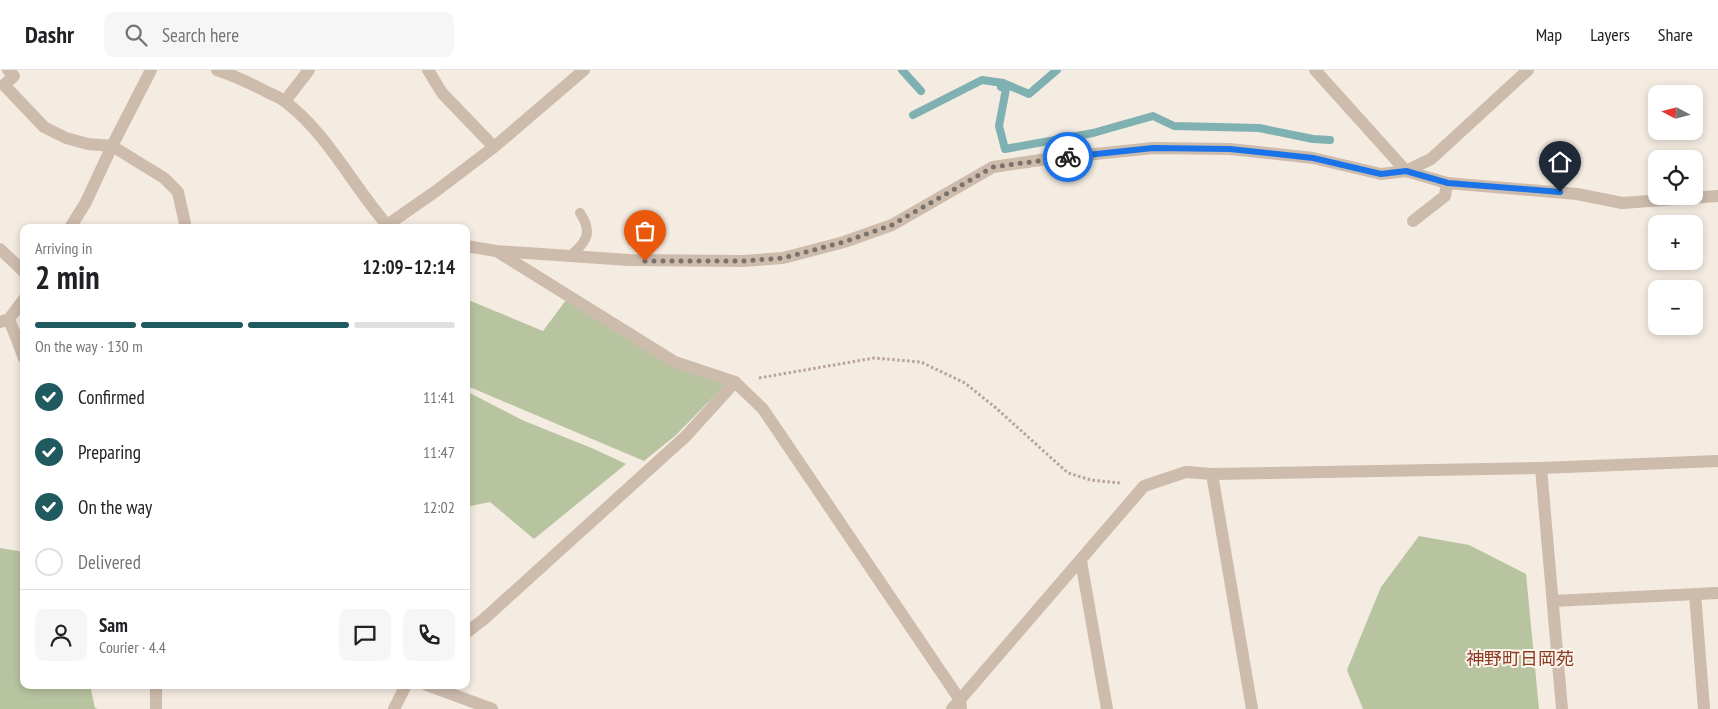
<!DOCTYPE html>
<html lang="en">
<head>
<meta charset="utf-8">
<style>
	body { margin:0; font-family:"PT Sans Narrow","Noto Sans JP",sans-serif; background:#f6f6f6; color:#202124; height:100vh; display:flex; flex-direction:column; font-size:19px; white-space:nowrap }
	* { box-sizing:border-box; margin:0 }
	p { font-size:16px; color:#757577 }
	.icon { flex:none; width:28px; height:28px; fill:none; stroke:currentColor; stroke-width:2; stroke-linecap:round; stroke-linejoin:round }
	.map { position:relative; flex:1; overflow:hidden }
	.drawer { position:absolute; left:20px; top:154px; width:450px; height:465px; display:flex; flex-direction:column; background:#fff; border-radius:10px; box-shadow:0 2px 8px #0003 }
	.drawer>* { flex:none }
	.needle { width:32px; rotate:277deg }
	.controls { position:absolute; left:1648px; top:15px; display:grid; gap:10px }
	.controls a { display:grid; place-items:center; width:55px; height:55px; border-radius:10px; background:#fff; box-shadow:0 2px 8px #0003; font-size:25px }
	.pin { position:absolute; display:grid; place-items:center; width:42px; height:42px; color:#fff; margin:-51px -21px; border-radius:50% 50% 50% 0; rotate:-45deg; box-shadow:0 0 5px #0007 }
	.pin .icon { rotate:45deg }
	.courier { position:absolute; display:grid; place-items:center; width:50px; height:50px; margin:-25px; border:4px solid #1a73e8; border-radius:50%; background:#fff; color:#222; box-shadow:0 1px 6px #0007 }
	.summary em { font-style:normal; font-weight:700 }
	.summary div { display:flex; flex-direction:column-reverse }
	.summary { display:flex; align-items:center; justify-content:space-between; height:85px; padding:0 15px }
	h1 { font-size:32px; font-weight:700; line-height:38px }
	.bar { display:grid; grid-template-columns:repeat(4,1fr); gap:8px 5px; align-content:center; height:60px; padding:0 15px }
	.bar i { height:6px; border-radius:4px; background:#e0e0e0 }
	.bar .active { background:#1f5a5e }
	.bar p { grid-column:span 4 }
	.line { display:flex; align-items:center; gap:12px; padding:0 15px; border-top:1px solid #e0e0e0 }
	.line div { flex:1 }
	.round { display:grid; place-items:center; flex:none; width:52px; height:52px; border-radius:10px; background:#f6f6f6 }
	ol { padding:0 15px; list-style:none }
	li { display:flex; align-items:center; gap:15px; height:55px }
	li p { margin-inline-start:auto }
	li .icon { padding:5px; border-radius:50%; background:#1f5a5e; color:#fff; stroke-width:4 }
	li:last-child { color:#757577 }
	li i { width:28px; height:28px; border:2px solid #e0e0e0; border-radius:50% }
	header { display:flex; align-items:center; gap:30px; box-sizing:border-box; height:70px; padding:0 25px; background:#fff; border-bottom:1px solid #e0e0e0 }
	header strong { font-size:24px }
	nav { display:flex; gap:28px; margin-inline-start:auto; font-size:18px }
	.search { width:350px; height:45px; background:#f6f6f6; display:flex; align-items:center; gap:12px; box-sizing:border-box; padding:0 18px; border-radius:10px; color:#757577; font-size:19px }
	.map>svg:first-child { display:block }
	.green { fill:#b8c4a0 }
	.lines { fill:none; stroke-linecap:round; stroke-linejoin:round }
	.stream { stroke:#7fb0b2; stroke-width:8 }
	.path { stroke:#b9a596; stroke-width:3; stroke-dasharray:2.5 2.5; stroke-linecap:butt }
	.service { stroke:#cdbbac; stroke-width:10 }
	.minor { stroke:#cdbbac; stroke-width:12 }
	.done { stroke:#7c716b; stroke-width:5; stroke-dasharray:0 9 }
	.route { stroke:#1a73e8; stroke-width:6 }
	.labels { text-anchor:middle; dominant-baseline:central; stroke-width:4; stroke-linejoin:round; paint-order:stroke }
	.quarter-label { font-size:18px; fill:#8c3b22; stroke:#fbf5ee }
</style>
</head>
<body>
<header>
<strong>Dashr</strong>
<div class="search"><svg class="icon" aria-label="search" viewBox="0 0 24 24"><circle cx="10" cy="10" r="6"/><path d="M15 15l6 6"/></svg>Search here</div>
<nav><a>Map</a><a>Layers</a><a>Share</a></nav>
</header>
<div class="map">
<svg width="1718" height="639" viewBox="0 0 1718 639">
	<rect width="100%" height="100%" fill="#f4ebe1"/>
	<g class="green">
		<polygon points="466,229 543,261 566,230 726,314 676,365 644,391 472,318 466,317"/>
		<polygon points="466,321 522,350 594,379 626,394 534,469 490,432 466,437"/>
		<polygon points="1419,466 1469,475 1526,504 1539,639 1363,639 1347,600 1381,517"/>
		<polygon points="0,478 24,482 24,615 90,615 95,638 98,639 0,639"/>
	</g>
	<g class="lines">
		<g class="stream">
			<polyline points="902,0 921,21"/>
			<polyline points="1001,17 1006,19 999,56 1005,79 1093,63 1153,46 1174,56 1259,58 1313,69 1330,70"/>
			<polyline points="913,45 982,10 1003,13 1029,24 1057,0"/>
		</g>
		<polyline class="path" points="759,308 874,288 921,292 965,313 996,338 1068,403 1091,410 1121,413"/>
		<path class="service" d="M570,186C587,172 593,162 580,143"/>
		<g class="minor">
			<polyline points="8,0 14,6 4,15 44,57 66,68 88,74 112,76 164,108 178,122 186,158"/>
			<path d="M217,0C235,6 250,13 267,22C274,25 281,28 287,33C328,65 353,116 387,155L391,158"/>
			<polyline points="428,0 442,23 494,77"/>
			<polyline points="1315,0 1406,101 1431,89 1528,0"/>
			<polyline points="285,31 309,0"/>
			<polyline points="1413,151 1445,126 1447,113"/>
			<polyline points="70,158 86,132 112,76 151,0"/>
			<polyline points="383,158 436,121 494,77 584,0"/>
			<polyline points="466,176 496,181 629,190 743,191 783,188 844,172 892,155 993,97 1047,89 1153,78 1230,79 1313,88 1381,104 1406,101 1447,113 1577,124 1622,133 1718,126"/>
			<polyline points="0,179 24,202"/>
			<polyline points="498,182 675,292 735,312 763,339 960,630 961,638"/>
			<polyline points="9,249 24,288"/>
			<polyline points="0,252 9,249 24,229"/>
			<polyline points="1541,398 1562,639"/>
			<polyline points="1212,404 1252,639"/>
			<polyline points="1081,491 1107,639"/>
			<polyline points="1695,524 1704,639"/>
			<polyline points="1553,531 1718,523"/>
			<polyline points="466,563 484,549 686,366 735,312"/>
			<polyline points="427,615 492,639"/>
			<polyline points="156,639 156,615"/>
			<polyline points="394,639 406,615"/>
			<polyline points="952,639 1144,416 1186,402 1212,404 1541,398 1718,391"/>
		</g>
	</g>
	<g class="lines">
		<polyline class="done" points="645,191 743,191 783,188 844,172 892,155 993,97 1068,87"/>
		<polyline class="route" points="1068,87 1153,78 1230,79 1313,88 1381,104 1406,101 1448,113 1560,122"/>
	</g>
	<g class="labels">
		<g class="quarter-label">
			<text x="1520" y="588">神野町日岡苑</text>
		</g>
	</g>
</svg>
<div class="controls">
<a><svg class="needle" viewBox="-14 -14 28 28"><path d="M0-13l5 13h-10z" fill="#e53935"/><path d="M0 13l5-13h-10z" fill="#757577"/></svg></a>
<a><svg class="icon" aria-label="locate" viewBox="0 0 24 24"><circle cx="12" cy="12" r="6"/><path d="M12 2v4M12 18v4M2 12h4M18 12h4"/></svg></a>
<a>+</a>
<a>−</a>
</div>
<div class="pin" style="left:645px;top:191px;background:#ea580c"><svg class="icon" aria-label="bag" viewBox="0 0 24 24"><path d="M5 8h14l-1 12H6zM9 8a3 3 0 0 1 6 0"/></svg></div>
<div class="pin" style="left:1560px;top:122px;background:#1f2937"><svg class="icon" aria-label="home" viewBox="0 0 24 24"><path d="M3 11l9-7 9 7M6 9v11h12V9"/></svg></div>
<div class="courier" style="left:1068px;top:87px"><svg class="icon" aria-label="bike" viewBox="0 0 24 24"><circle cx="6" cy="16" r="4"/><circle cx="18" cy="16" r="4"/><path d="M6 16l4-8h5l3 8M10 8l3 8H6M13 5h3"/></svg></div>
<section class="drawer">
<div class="summary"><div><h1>2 min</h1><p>Arriving in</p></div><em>12:09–12:14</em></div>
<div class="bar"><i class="active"></i><i class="active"></i><i class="active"></i><i></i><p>On the way · 130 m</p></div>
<ol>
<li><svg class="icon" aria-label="check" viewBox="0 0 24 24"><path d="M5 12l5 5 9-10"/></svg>Confirmed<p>11:41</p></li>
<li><svg class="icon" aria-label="check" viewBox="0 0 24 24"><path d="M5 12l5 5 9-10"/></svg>Preparing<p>11:47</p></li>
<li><svg class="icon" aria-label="check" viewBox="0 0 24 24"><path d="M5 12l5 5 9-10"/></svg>On the way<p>12:02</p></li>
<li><i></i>Delivered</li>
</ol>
<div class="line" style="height:90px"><a class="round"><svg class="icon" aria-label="person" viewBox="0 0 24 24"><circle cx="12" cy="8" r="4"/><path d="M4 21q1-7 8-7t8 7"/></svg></a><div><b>Sam</b><p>Courier · 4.4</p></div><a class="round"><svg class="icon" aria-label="chat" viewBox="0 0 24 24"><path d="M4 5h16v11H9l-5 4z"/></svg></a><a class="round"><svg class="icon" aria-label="phone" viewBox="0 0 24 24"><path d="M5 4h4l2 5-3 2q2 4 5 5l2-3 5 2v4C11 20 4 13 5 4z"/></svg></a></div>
</section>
</div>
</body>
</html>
